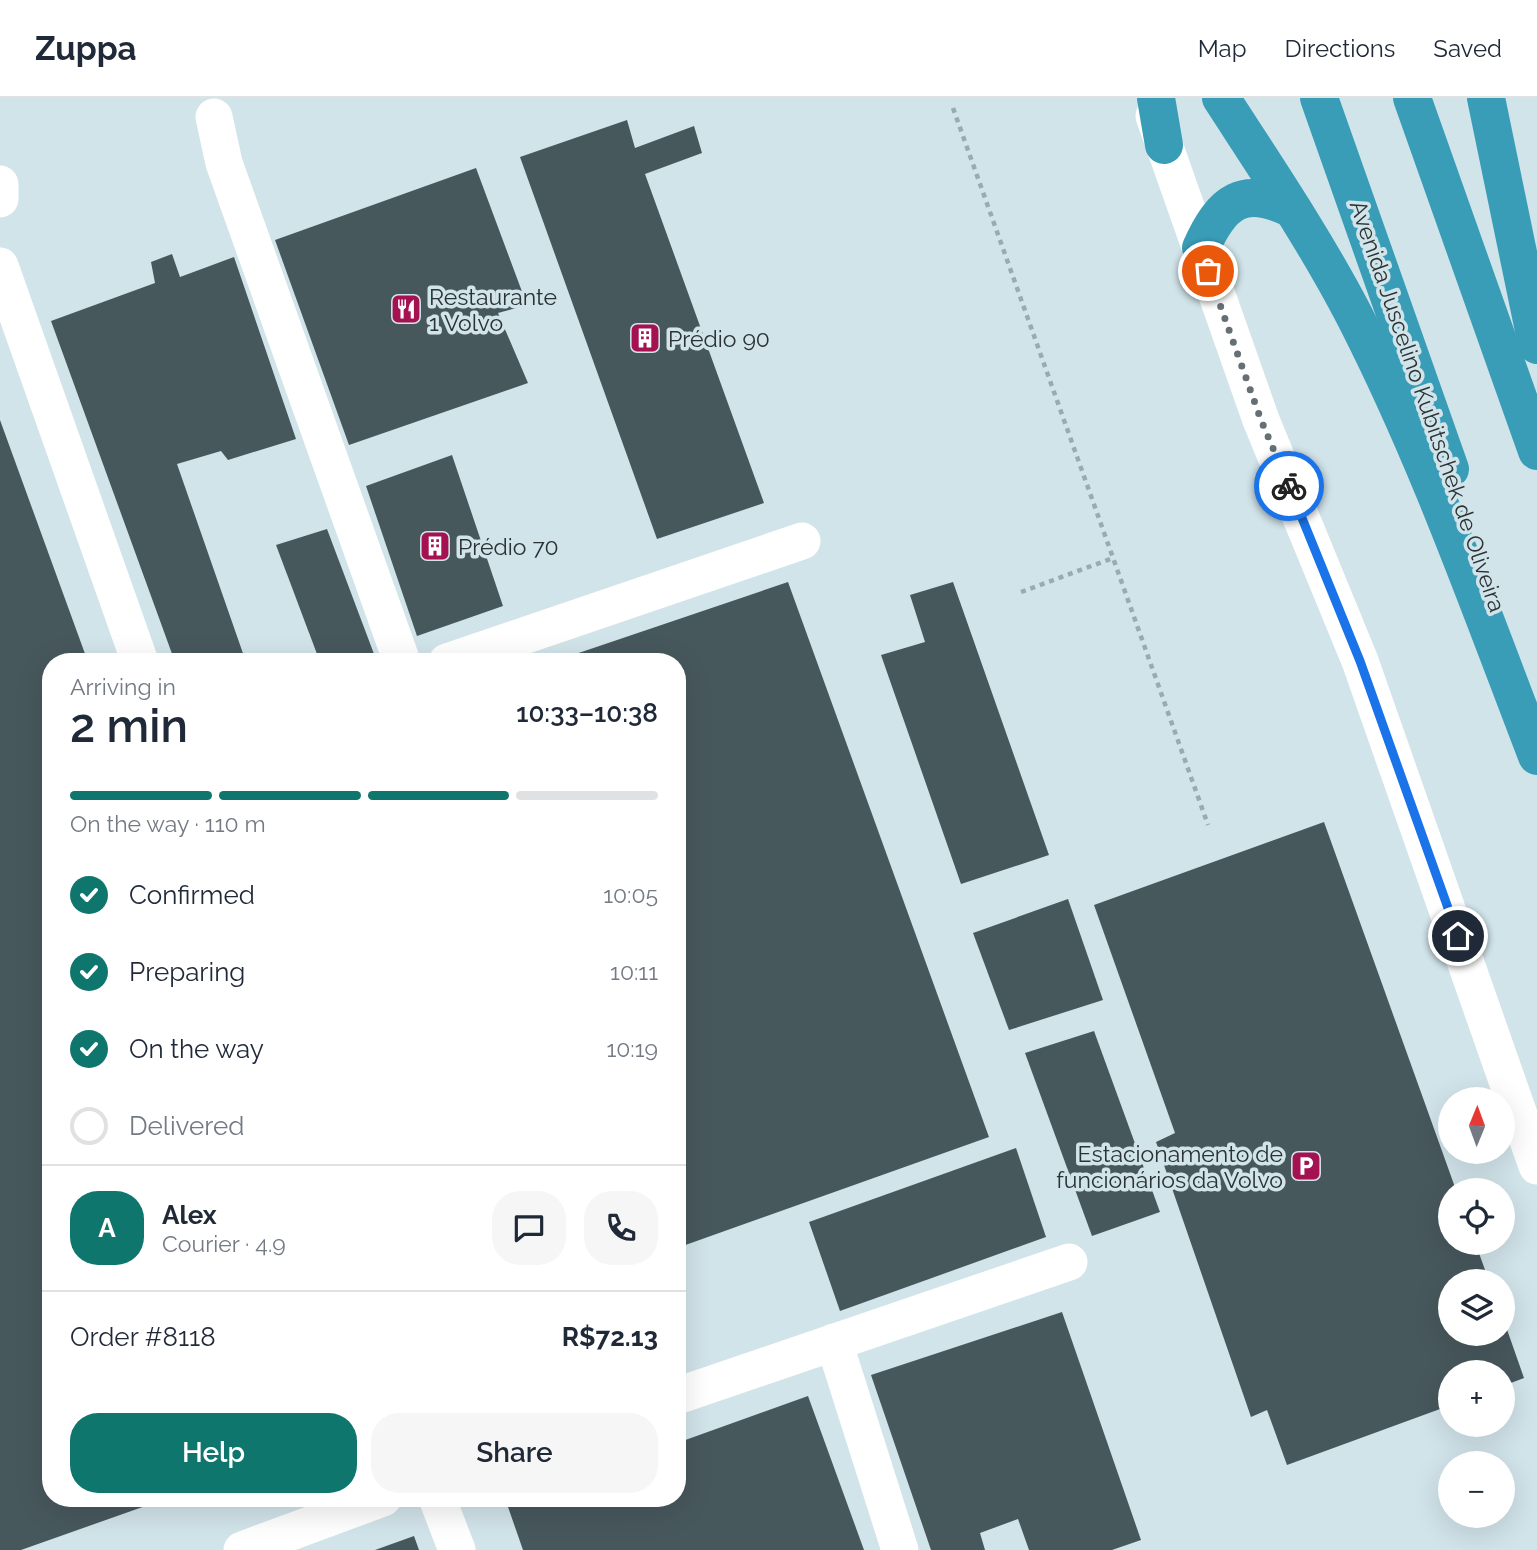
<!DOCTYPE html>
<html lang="en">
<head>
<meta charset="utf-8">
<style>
	body { margin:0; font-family:Raleway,sans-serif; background:#f6f6f7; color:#1f2937; height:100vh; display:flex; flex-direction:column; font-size:26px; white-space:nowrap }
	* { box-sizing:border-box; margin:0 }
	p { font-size:23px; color:#747a83 }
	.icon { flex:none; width:38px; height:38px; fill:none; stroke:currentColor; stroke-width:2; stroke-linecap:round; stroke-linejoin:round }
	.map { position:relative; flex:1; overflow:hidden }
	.panel { position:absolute; left:42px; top:555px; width:644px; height:854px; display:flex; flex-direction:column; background:#fff; border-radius:28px; box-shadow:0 7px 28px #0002 }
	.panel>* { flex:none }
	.needle { width:46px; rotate:1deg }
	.tools { position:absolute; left:1438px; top:989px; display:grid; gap:14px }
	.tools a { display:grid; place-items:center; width:77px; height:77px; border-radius:50%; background:#fff; box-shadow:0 7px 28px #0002; font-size:35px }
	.pin { position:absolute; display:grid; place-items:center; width:60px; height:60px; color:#fff; margin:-30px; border:4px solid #fff; border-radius:50%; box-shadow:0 2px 7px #0007 }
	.courier { position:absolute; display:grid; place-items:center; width:70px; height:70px; margin:-35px; border:5px solid #1a73e8; border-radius:50%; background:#fff; color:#222; box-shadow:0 2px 9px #0007 }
	.headline em { font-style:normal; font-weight:600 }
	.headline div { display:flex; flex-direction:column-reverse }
	.headline { display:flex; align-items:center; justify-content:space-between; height:119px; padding:0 28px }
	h1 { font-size:46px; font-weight:600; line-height:52px }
	.bar { display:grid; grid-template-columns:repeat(4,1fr); gap:10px 7px; align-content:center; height:84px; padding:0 28px }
	.bar i { height:9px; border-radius:5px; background:#e0e1e3 }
	.bar .current { background:#0f766e }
	.bar p { grid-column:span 4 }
	.line { display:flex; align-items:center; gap:18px; padding:0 28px; border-top:2px solid #e0e1e3 }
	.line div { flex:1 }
	.round { display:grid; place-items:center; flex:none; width:74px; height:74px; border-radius:28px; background:#f6f6f7 }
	ol { padding:0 28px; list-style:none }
	li { display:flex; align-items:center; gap:21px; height:77px }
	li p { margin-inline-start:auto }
	li .icon { padding:7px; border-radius:50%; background:#0f766e; color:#fff; stroke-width:4 }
	li:last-child { color:#747a83 }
	li i { width:38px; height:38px; border:4px solid #e0e1e3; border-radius:50% }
	.button { display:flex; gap:14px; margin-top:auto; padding:14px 28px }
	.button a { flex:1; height:80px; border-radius:28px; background:#0f766e; color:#fff; font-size:28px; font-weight:600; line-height:80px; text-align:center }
	.button a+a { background:#f6f6f7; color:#1f2937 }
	header { display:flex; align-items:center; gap:42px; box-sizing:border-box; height:98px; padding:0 35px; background:#fff; border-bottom:2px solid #e0e1e3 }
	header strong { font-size:33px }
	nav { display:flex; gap:38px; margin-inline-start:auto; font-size:24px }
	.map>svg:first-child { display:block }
	.building { fill:#47585d }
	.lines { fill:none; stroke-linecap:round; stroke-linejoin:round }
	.path { stroke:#9baaaf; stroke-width:4.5; stroke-dasharray:5 5; stroke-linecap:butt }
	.minor { stroke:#fff; stroke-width:37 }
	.highway { stroke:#3a9db7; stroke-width:38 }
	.done { stroke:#657074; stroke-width:7; stroke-dasharray:0 12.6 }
	.route { stroke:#1a73e8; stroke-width:9 }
	.labels { text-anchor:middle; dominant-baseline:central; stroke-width:7; stroke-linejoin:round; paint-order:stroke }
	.poi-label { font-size:23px; fill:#2b3234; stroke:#d1e4ea; text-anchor:start }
	.street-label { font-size:23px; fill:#2b3234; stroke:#d1e4ea }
</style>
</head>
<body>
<header>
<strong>Zuppa</strong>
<nav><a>Map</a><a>Directions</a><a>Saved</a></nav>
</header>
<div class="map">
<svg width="1537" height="1452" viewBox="0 0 1537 1452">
	<rect width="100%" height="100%" fill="#d1e4ea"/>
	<g class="building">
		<polygon points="627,22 635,50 694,28 702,55 645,76 764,405 657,441 520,59"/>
		<polygon points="476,70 527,207 498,215 528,285 349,347 275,142"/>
		<polygon points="172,156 180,179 234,159 296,341 228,362 221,353 177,366 246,564 175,564 51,223 155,185 151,164"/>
		<polygon points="0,322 88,564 51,564 51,1400 168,1400 21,1452 0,1452"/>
		<polygon points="452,357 503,508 417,538 366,388"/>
		<polygon points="327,431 374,556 349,564 320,564 276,447"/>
		<polygon points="788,484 989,1039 677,1150 677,564 555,563"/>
		<polygon points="953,484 1049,757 961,786 881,557 925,544 910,497"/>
		<polygon points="1324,724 1456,1092 1451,1092 1451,1144 1475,1144 1489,1183 1451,1183 1451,1236 1503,1236 1504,1223 1524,1280 1503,1288 1503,1274 1451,1274 1451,1307 1287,1367 1267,1312 1251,1319 1156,1044 1175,1035 1094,807"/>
		<polygon points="1068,801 1103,902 1009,932 973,835"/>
		<polygon points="1094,933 1160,1114 1092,1138 1025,955"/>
		<polygon points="1016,1050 1046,1139 840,1213 809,1124"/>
		<polygon points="1062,1214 1141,1442 1112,1452 1029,1452 1018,1421 980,1435 985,1452 931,1452 871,1277"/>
		<polygon points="808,1298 864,1452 523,1452 507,1406 522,1400 677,1400 677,1345"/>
		<polygon points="414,1438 419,1452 375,1452"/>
	</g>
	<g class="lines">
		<g class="path">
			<polyline points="953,10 1208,727"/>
			<polyline points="1021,494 1113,460"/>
		</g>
		<g class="minor">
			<polyline points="1154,18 1261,322 1360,563 1537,1068"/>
			<polyline points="214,19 224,65 402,564"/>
			<polyline points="0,86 0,101"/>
			<polyline points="0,168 140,564"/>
			<polyline points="447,564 802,443"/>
			<polyline points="834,1244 900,1452"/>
			<polyline points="677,1298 1069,1164"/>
			<polyline points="437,1400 457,1452"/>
			<polyline points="242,1452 383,1400"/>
		</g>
		<g class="highway">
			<polyline points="1156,0 1164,47"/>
			<path d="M1221,0C1267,71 1315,142 1354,217C1427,359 1480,510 1537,658"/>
			<polyline points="1319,0 1450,371"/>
			<polyline points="1412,0 1537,353"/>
			<polyline points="1486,0 1537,247"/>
			<path d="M1201,150C1222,103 1243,87 1292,111"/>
		</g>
	</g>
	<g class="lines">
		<polyline class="done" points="1208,173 1261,322 1289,388"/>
		<polyline class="route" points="1289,388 1360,563 1458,838"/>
	</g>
	<defs>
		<g id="restaurant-square" transform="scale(1.575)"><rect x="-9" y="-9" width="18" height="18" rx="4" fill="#a41252" stroke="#d1e4ea"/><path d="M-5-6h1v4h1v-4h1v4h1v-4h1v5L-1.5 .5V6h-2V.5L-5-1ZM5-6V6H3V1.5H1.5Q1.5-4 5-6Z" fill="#fff"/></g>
		<g id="building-square" transform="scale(1.575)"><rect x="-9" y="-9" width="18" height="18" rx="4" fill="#a41252" stroke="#d1e4ea"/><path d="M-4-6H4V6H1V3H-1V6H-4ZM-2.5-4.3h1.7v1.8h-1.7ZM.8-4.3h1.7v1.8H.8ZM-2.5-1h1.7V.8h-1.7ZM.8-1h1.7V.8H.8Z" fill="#fff"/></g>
		<g id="parking-square" transform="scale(1.575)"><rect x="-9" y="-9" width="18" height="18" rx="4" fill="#a41252" stroke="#d1e4ea"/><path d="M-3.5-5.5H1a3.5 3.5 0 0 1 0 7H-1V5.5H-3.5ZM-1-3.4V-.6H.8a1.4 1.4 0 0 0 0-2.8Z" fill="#fff"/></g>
	</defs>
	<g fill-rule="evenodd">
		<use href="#restaurant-square" x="406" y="211"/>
		<use href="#building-square" x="645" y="240"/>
		<use href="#building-square" x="435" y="448"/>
		<use href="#parking-square" x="1306" y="1068"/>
	</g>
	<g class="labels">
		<g class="poi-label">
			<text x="429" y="198">Restaurante<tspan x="429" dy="26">1 Volvo</tspan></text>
			<text x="668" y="240">Prédio 90</text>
			<text x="458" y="448">Prédio 70</text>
			<text x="1283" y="1055" text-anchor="end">Estacionamento de<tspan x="1283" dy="26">funcionários da Volvo</tspan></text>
		</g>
		<g class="street-label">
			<text transform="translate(1428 308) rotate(71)">Avenida Juscelino Kubitschek de Oliveira</text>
		</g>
	</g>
</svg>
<div class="tools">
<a><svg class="needle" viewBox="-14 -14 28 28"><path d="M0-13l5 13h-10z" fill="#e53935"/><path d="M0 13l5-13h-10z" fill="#747a83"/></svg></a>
<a><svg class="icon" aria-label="locate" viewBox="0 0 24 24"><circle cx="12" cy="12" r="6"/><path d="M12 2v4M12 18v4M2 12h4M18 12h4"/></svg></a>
<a><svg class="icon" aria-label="layers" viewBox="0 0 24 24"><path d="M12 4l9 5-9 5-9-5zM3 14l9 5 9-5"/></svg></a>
<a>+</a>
<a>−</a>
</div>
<div class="pin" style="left:1208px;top:173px;background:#ea580c"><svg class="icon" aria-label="bag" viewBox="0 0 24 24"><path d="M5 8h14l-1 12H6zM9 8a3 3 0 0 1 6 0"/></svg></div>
<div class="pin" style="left:1458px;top:838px;background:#1f2937"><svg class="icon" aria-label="home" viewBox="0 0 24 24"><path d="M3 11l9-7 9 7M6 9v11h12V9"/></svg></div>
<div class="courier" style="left:1289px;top:388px"><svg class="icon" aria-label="bike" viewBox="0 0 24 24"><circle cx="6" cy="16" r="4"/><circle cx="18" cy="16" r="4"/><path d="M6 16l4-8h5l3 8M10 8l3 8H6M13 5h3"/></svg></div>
<section class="panel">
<div class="headline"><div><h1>2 min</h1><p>Arriving in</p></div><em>10:33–10:38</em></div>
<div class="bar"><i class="current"></i><i class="current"></i><i class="current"></i><i></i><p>On the way · 110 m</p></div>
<ol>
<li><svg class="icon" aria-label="check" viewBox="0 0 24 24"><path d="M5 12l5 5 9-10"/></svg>Confirmed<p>10:05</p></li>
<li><svg class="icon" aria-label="check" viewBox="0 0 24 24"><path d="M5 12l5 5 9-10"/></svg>Preparing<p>10:11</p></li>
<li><svg class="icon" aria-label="check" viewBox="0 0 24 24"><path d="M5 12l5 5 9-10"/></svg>On the way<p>10:19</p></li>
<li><i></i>Delivered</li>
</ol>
<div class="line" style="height:126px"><b class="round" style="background:#0f766e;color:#fff">A</b><div><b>Alex</b><p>Courier · 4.9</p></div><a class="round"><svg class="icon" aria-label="chat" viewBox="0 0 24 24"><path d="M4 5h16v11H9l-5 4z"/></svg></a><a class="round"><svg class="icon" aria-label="phone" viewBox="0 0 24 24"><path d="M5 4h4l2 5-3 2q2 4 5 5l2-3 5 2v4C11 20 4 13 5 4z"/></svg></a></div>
<div class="line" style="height:91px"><div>Order #8118</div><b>R$72.13</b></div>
<div class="button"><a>Help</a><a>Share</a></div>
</section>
</div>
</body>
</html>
